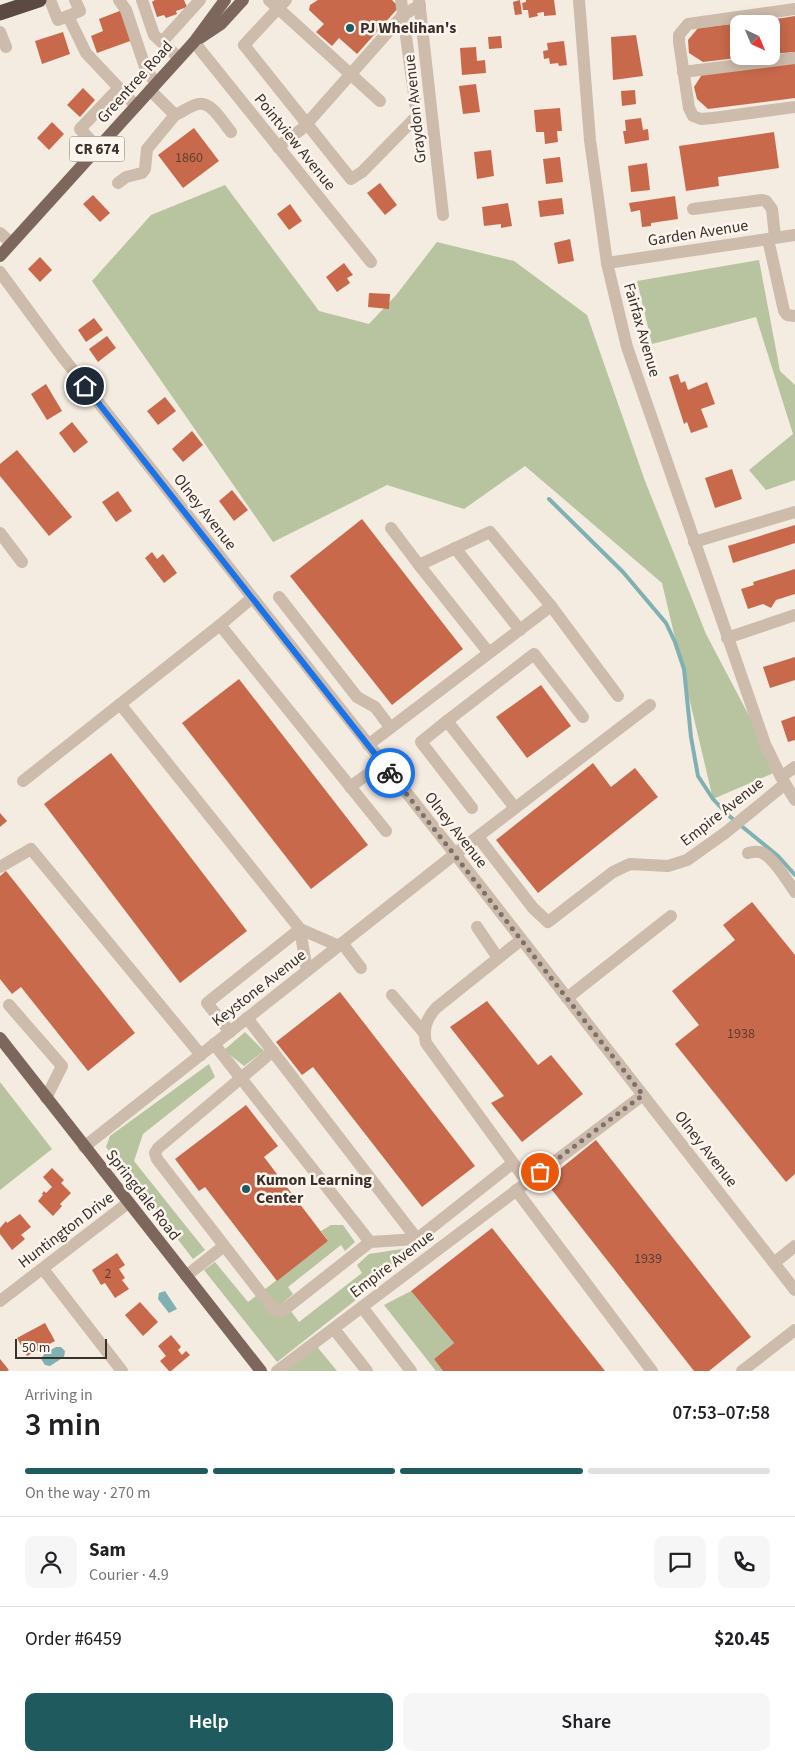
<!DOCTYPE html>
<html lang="en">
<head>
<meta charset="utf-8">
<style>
	body { margin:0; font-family:"Source Sans 3",sans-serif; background:#f6f6f6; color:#202124; height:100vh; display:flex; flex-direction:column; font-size:19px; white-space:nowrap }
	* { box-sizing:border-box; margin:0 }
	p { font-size:16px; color:#757577 }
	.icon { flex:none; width:28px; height:28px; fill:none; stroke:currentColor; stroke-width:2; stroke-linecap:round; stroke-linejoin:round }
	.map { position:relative; height:1371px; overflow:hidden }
	.details { display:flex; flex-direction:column; background:#fff; flex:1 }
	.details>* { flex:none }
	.needle { width:32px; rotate:136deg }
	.controls { position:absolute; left:730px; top:15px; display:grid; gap:10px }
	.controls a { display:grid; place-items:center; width:50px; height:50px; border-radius:10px; background:#fff; box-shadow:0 2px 12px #0003; font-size:25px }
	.scale { position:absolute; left:15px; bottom:12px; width:92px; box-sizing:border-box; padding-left:5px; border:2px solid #3b302b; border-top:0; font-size:14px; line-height:18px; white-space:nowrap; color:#3b302b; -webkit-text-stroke:4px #fbf5ee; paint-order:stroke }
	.pin { position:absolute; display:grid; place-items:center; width:42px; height:42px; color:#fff; margin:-21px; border:2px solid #fff; border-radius:50%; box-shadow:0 1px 5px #0007 }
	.courier { position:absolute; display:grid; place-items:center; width:50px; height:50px; margin:-25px; border:4px solid #1a73e8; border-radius:50%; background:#fff; color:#222; box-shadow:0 1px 6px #0007 }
	.overview em { font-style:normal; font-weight:600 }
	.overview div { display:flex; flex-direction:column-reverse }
	.overview { display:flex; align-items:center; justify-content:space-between; height:85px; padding:0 25px }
	h1 { font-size:32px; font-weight:600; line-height:38px }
	.bar { display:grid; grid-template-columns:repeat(4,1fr); gap:8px 5px; align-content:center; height:60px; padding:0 25px }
	.bar i { height:6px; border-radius:4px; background:#e0e0e0 }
	.bar .current { background:#1f5a5e }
	.bar p { grid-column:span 4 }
	.line { display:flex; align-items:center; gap:12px; padding:0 25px; border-top:1px solid #e0e0e0 }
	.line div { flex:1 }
	.round { display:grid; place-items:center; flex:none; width:52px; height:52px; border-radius:10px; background:#f6f6f6 }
	.primary-button { display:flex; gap:10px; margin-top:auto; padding:10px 25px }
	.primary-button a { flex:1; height:58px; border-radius:10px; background:#1f5a5e; color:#fff; font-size:20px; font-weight:600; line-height:58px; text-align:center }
	.primary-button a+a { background:#f6f6f6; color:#202124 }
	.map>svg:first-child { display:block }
	.green { fill:#b8c4a0 }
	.water { fill:#7fb0b2 }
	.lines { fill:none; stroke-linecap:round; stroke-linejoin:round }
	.stream { stroke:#7fb0b2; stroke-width:4 }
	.building { fill:#c8694b }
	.minor { stroke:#cdbbac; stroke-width:12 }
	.major { stroke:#7d675c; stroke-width:12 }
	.highway { stroke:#5c4a42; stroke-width:15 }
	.done { stroke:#7c716b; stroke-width:5; stroke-dasharray:0 9 }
	.route { stroke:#1a73e8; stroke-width:6 }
	.poi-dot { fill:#1f5a5e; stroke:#fbf5ee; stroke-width:2 }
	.labels { text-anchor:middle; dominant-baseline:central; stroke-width:5; stroke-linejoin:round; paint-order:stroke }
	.number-label { font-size:14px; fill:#5e3e33 }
	.shield { fill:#fbf5ee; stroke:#756b66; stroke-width:1 }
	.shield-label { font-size:15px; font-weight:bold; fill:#3b302b }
	.poi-label { font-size:16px; font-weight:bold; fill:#3b302b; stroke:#fbf5ee; text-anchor:start }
	.street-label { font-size:16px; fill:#3b302b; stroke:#fbf5ee }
</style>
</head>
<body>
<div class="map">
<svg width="795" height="1371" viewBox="0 0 795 1371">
	<rect width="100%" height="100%" fill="#f4ebe1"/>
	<g class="green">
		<polygon points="225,185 319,311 369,324 397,294 437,242 514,261 587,315 645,481 706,634 778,771 713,799 662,583 525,466 464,509 387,485 273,542 92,281 151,215"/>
		<polygon points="759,260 780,371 795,385 795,480 766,490 749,470 793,434 756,317 652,344 637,281"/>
		<polygon points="245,1032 264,1051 244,1066 224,1050"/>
		<polygon points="209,1064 215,1077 143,1134 134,1161 205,1250 193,1259 106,1147 110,1136"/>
		<polygon points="0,1082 52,1149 0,1190"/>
		<polygon points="331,1225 343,1225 355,1242 345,1251 341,1245 288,1287 293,1294 284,1302 299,1322 362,1273 357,1265 369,1254 408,1248 413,1255 277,1362 204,1270 215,1262 248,1302 328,1241 321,1231"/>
		<polygon points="411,1291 454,1343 434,1359 443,1371 436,1371 384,1305"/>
		<polygon points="314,1343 337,1371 283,1371"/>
	</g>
	<g class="water">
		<polygon points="165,1291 177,1309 169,1313 158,1299 159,1293"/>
		<polygon points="56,1347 61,1347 65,1351 64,1357 50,1366 45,1365 41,1359 45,1353"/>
	</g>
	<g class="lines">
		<polyline class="stream" points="549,499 623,572 666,623 675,642 684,669 691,737 698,776 713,799 728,815 778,856 795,875"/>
	</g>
	<g class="building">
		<polygon points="155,0 184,0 187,7 176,11 177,14 166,18 164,15 157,17 152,2"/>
		<polygon points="318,0 392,0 399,7 357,54 339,38 332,46 316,32 324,24 309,10 310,5"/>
		<polygon points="520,0 522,14 515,15 513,2"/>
		<polygon points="526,0 554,0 556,15 544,16 544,12 537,13 538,16 529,18 528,10 523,10 522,3 526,2"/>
		<polygon points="122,10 133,40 97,53 91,36 103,31 99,19"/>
		<polygon points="795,16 795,52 771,54 771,24 745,24"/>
		<polygon points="739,23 739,56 745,57 703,62 689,53 688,40 698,28"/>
		<polygon points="63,32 70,54 42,64 35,41"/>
		<polygon points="636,35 643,76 613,80 611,37"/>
		<polygon points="501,36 502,48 489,49 488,37"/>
		<polygon points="564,41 567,65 559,66 558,63 550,64 549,58 544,59 543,51 548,50 547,43"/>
		<polygon points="476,47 477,61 485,60 486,73 462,75 460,48"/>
		<polygon points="795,63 795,98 708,109 697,99 694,87 703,73"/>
		<polygon points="476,84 480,112 463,114 459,86"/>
		<polygon points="83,88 95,100 80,117 67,105"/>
		<polygon points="635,90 636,104 622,106 621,91"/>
		<polygon points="560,108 562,131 557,131 558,142 545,144 544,132 536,132 534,110"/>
		<polygon points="641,118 643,130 648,129 649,140 625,144 623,131 626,131 625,120"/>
		<polygon points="52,122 64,134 49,150 37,138"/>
		<polygon points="194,128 219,161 183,188 158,155"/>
		<polygon points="774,132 779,168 718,177 719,186 686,191 679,146"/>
		<polygon points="491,150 494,176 477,179 474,152"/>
		<polygon points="560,157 563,182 546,184 543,159"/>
		<polygon points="647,163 650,190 631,192 628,166"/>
		<polygon points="380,183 397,205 385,215 367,193"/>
		<polygon points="93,195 110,213 100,222 83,204"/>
		<polygon points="675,196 678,219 651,223 651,226 642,227 640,210 631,212 629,203"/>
		<polygon points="562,198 564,214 540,217 538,201"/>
		<polygon points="508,203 512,226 501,228 501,224 484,226 482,207"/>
		<polygon points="290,204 302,221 289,230 277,214"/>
		<polygon points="570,239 574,261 558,264 554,243"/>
		<polygon points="40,257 52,270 40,282 28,269"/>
		<polygon points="344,263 353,275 347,278 350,283 337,292 326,277"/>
		<polygon points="369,293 390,294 389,309 368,307"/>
		<polygon points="94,318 103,330 86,342 78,330"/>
		<polygon points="107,336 116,348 98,362 89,349"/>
		<polygon points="678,374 681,383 685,381 688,390 707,382 715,404 701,409 708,427 691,433 687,422 684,424 669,377"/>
		<polygon points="46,384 62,411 47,420 31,394"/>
		<polygon points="165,397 176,411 158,425 147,411"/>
		<polygon points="72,422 88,442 74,453 59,433"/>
		<polygon points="192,431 203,445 183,462 172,449"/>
		<polygon points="17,450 72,517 49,536 0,476 0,464"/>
		<polygon points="732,469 742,499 715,508 705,478"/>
		<polygon points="232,490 248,510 234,521 219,501"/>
		<polygon points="118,491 132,511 116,522 102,502"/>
		<polygon points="362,519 463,649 392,705 290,576"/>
		<polygon points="795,525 795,543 733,563 728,546"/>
		<polygon points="152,552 157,559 163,554 177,573 164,583 145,558"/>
		<polygon points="795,569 795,594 776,600 771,608 763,604 748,609 741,589 754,585 753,582"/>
		<polygon points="795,657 795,680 770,688 763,667"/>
		<polygon points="239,679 368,845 311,889 182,723"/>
		<polygon points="541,685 571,726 527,758 496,717"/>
		<polygon points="795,716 795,740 788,742 781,721"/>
		<polygon points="111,753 247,931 180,983 44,804"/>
		<polygon points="593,763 611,787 635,768 658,797 538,893 496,840"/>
		<polygon points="0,813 7,821 0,827"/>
		<polygon points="6,871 135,1033 88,1071 21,987 12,994 0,979 0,876"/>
		<polygon points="752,902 795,955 795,1174 786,1182 675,1044 699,1025 672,991 735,940 723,925"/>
		<polygon points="340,992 475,1166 422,1207 313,1067 302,1075 276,1042"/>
		<polygon points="487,1001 538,1065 551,1055 583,1094 522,1142 491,1103 504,1096 450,1027"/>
		<polygon points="246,1105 278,1146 264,1157 328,1241 277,1281 205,1187 199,1191 175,1159"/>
		<polygon points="596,1140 751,1337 709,1371 694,1371 545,1181"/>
		<polygon points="52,1168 64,1180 61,1183 71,1193 60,1204 62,1206 53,1216 38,1201 43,1195 42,1194 44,1191 46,1193 52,1187 43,1177"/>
		<polygon points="20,1214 31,1227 21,1235 25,1239 12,1250 0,1234 0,1228 6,1221 7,1223"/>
		<polygon points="492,1228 605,1371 443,1371 434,1359 454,1343 411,1291"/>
		<polygon points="117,1253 125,1265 119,1269 125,1278 122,1280 129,1289 115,1298 105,1283 101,1285 92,1270"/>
		<polygon points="140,1302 158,1322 143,1336 125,1315"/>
		<polygon points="45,1323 55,1341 27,1356 17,1338"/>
		<polygon points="171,1335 181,1347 178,1350 182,1355 186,1351 190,1355 171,1371 169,1371 160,1361 166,1356 158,1346"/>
		<polygon points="0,1359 9,1370 7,1371 0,1371"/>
	</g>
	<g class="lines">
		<g class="minor">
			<polyline points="50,0 58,20 80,11 75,0"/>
			<polyline points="119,0 126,10 146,70 156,83"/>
			<polyline points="142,0 154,35 179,58"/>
			<polyline points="269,0 380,101"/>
			<polyline points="286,0 244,45 351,179 362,172 417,116 401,0"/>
			<polyline points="419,0 443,215"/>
			<polyline points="579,0 590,140 607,263 627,347 765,744 781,777 795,800"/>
			<polyline points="795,9 688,24 679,35 679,42 689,108 693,116 701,119 713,118 795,107"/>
			<polyline points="68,16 86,53 136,106"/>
			<polyline points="0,32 6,47"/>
			<polyline points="162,42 200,0"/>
			<polyline points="194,42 371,262"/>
			<polyline points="683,72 795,58"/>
			<path d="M150,90L175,115C182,112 190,106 198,104C212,101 223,123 231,132"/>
			<polyline points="278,147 303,128 403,15 420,5"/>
			<polyline points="98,148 80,129 119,88"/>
			<polyline points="118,183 126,177 142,173 145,169 147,149 175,115"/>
			<polyline points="693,209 762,200 766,201 772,209 775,237"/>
			<polyline points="0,233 11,243"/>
			<polyline points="768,239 784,311 787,315 795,316"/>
			<polyline points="607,263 795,235"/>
			<polyline points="0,272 61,355 455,854 795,1290"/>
			<polyline points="0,533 22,562"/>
			<polyline points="694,542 795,512"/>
			<polyline points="455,548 520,630"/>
			<polyline points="419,565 489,653"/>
			<polyline points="279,597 357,697 375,707 390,727"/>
			<polyline points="551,606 618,696"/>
			<polyline points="220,625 252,598"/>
			<polyline points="727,638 795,615"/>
			<polyline points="120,704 300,929 207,1003 230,1032"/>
			<polyline points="447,721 421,742 472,808"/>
			<polyline points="368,745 551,606 490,532 419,565 391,528"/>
			<polyline points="781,777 795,767"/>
			<polyline points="23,781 220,625 386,831"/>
			<polyline points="350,787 383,763"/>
			<polyline points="515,808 447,721 534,654 583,717"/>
			<polyline points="478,837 533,908 548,922 613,872 630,864 668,866 687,860 725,833 785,784"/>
			<path d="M748,853C752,852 756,851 760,852C772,855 788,882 795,892"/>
			<polyline points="0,867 31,849 201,1055"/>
			<polyline points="477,927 498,958"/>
			<polyline points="300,929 307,971"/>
			<polyline points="300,929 339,946"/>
			<path d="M521,940L436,1008C426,1019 423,1029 426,1043L527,1182"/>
			<polyline points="342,943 361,968"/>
			<polyline points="392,995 424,1033"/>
			<polyline points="567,998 671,916"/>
			<polyline points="9,1005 62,1066 46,1098"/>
			<polyline points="247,1018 417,1239"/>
			<polyline points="214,1044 370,1242"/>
			<polyline points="273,1051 158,1148 155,1153 157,1159 274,1310 280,1312 285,1309 370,1242 417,1239 513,1163"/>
			<polyline points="84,1147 455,854 650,705"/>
			<polyline points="516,1190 652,1371"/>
			<polyline points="774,1263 795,1246"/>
			<polyline points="43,1269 122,1371"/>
			<polyline points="186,1276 224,1246"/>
			<polyline points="0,1301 128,1203"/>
			<polyline points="362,1307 411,1371"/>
			<polyline points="334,1329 367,1371"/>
			<polyline points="277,1371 643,1095"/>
			<polyline points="742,1371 795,1330"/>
		</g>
		<g class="major">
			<polyline points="200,38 221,24 243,0"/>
			<polyline points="0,256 194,42 225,0"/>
			<polyline points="0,1038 261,1371"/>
		</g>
		<polyline class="highway" points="0,13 39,0"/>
	</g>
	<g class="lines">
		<polyline class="done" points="390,773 643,1095 540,1172"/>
		<polyline class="route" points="85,386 390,773"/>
	</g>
	<g class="poi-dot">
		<circle cx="350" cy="28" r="5"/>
		<circle cx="246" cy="1189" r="5"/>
	</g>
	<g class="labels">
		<g class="number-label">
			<text x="189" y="158">1860</text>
			<text x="741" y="1034">1938</text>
			<text x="648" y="1259">1939</text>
			<text x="108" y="1274">2</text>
		</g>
		<rect class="shield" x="69.5" y="136.5" width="55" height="25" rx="4"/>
		<g class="shield-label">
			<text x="97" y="149">CR 674</text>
		</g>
		<g class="poi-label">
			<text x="360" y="28">PJ Whelihan's</text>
			<text x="256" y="1180">Kumon Learning<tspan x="256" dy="18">Center</tspan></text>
		</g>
		<g class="street-label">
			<text transform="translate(135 82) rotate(-48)">Greentree Road</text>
			<text transform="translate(415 109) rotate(-96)">Graydon Avenue</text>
			<text transform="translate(295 142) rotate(51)">Pointview Avenue</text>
			<text transform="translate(698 233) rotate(-9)">Garden Avenue</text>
			<text transform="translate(642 330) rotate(74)">Fairfax Avenue</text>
			<text transform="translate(205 512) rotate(52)">Olney Avenue</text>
			<text transform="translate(722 812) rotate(-38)">Empire Avenue</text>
			<text transform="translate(456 830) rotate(52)">Olney Avenue</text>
			<text transform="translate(259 988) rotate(-38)">Keystone Avenue</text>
			<text transform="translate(706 1149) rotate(52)">Olney Avenue</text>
			<text transform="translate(143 1195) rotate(52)">Springdale Road</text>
			<text transform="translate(66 1230) rotate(-37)">Huntington Drive</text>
			<text transform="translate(392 1264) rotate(-37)">Empire Avenue</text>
		</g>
	</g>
</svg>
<div class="controls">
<a><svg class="needle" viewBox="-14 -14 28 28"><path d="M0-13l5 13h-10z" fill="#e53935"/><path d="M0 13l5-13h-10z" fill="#757577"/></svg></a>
</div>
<div class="scale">50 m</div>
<div class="pin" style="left:540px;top:1172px;background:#ea580c"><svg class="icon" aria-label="bag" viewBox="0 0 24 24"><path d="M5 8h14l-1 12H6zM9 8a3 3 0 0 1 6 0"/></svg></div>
<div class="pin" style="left:85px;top:386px;background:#1f2937"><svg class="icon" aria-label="home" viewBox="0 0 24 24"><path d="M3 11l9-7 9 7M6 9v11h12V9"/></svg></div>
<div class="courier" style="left:390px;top:773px"><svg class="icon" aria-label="bike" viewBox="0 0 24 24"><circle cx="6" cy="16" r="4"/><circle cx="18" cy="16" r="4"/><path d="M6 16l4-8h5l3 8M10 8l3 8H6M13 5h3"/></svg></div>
</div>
<section class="details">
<div class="overview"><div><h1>3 min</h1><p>Arriving in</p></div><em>07:53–07:58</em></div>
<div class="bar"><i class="current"></i><i class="current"></i><i class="current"></i><i></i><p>On the way · 270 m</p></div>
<div class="line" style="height:90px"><a class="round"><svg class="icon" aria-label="person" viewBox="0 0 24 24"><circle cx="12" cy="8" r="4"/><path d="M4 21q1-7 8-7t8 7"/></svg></a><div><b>Sam</b><p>Courier · 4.9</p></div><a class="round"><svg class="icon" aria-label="chat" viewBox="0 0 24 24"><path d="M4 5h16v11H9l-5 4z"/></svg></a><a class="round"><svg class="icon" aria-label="phone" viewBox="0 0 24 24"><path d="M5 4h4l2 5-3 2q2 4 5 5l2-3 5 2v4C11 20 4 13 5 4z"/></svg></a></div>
<div class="line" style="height:65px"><div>Order #6459</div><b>$20.45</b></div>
<div class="primary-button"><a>Help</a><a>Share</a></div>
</section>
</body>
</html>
